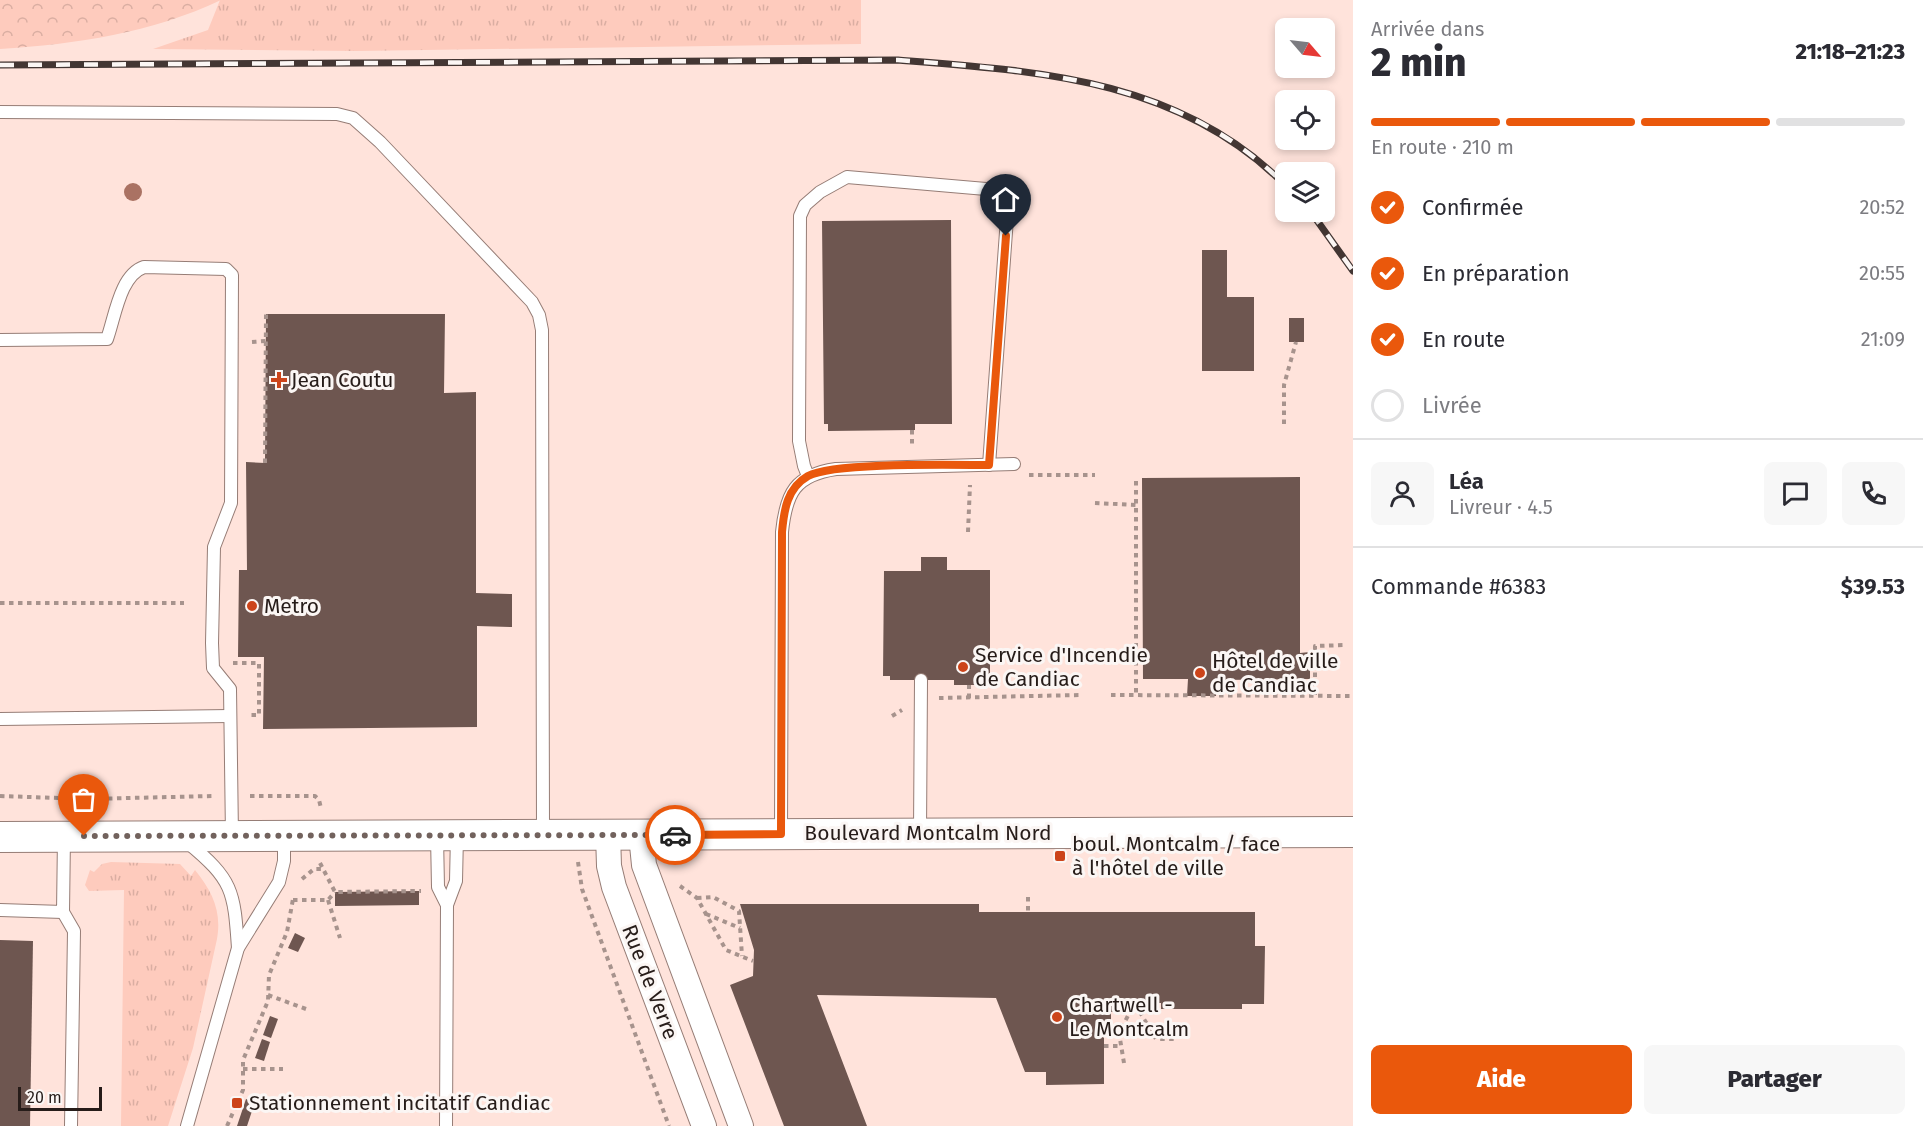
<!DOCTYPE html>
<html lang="fr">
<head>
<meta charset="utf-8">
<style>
	body { margin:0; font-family:"Fira Sans",sans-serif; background:#f7f7f7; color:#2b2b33; height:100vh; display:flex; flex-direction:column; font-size:22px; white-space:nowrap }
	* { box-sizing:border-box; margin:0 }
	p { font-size:20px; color:#7c7c81 }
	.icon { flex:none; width:33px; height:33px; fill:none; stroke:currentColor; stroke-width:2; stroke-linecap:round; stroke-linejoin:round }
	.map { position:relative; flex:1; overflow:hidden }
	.panel { display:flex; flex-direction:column; background:#fff; width:570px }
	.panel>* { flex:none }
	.needle { width:39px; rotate:118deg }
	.controls { position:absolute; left:1275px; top:18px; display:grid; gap:12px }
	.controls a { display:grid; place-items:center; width:60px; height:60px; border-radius:9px; background:#fff; box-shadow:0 3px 9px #0003; font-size:30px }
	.scale { position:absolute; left:18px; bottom:15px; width:84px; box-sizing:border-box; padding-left:6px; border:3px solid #261c19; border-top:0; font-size:16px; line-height:21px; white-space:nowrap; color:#261c19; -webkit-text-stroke:4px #fbf6f4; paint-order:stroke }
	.pin { position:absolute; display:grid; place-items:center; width:51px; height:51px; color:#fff; margin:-62px -26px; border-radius:50% 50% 50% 0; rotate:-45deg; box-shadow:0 0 6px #0007 }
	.pin .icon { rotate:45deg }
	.courier { position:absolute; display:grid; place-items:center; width:60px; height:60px; margin:-30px; border:4px solid #ea580c; border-radius:50%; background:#fff; color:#222; box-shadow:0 2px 8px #0007 }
	.head em { font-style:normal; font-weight:800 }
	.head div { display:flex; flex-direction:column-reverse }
	.head { display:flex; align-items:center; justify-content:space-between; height:102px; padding:0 18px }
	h1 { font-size:39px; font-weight:800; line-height:45px }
	.bar { display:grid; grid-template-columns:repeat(4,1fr); gap:9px 6px; align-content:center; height:72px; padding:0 18px }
	.bar i { height:8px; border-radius:4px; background:#e1e1e2 }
	.bar .active { background:#ea580c }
	.bar p { grid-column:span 4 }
	.line { display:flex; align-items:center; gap:15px; padding:0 18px; border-top:2px solid #e1e1e2 }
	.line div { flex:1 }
	.round { display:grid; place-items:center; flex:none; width:63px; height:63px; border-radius:9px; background:#f7f7f7 }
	ol { padding:0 18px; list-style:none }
	li { display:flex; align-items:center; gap:18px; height:66px }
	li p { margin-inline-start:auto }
	li .icon { padding:6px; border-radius:50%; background:#ea580c; color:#fff; stroke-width:4 }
	li:last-child { color:#7c7c81 }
	li i { width:33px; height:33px; border:3px solid #e1e1e2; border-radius:50% }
	.cta { display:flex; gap:12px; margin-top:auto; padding:12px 18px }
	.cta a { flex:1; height:69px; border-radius:9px; background:#ea580c; color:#fff; font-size:24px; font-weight:800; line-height:69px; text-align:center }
	.cta a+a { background:#f7f7f7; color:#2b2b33 }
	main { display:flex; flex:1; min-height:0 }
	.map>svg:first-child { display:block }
	.grass { fill:url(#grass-tufts) }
	.forest { fill:url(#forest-crowns) }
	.building { fill:#6e5650 }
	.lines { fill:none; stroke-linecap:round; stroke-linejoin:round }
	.service-casing { stroke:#967d76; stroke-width:14 }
	.minor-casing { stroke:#967d76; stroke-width:26 }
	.tertiary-casing { stroke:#967d76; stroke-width:32 }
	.path { stroke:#a7938d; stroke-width:4; stroke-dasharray:4.5 4.5; stroke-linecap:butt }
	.service { stroke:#fff; stroke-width:12 }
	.minor { stroke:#fff; stroke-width:24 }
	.tertiary { stroke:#fff; stroke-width:30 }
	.rail-casing { stroke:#433633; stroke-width:7 }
	.rail { stroke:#fbf6f4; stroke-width:4.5; stroke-dasharray:14; stroke-linecap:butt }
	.tree { fill:#aa7263 }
	.done { stroke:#72625d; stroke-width:6; stroke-dasharray:0 10.8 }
	.route { stroke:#ea580c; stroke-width:8 }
	.poi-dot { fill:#cc441a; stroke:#fbf6f4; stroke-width:2 }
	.labels { text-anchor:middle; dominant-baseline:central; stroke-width:6; stroke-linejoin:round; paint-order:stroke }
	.poi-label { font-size:21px; fill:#261c19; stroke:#fbf6f4; text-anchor:start }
	.street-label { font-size:21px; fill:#261c19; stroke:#fbf6f4 }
</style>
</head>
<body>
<main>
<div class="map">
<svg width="1353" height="1126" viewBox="0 0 1353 1126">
	<defs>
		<pattern id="grass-tufts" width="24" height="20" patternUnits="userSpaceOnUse" patternTransform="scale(1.5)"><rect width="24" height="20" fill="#fecbbd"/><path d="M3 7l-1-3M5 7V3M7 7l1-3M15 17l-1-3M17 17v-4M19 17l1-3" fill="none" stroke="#daaea2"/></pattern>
		<pattern id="forest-crowns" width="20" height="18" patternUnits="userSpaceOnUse" patternTransform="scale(1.5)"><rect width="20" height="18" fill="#fecbbd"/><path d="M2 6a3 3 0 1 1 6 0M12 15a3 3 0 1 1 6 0" fill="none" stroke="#daaea2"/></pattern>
	</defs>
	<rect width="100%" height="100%" fill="#ffe3db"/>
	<g class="grass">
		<polygon points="220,0 861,0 861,44 356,51 153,49 208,30"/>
		<path d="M111,862L180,864L191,876L195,870C212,891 222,911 217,939L193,1048L168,1126H121L124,890L89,891L85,885L90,870L94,872L102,864Z"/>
	</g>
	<path class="forest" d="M0,0H221C151,33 77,44 0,49Z"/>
	<g class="building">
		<polygon points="951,220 952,424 915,424 915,430 828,431 828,424 824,424 822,221"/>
		<polygon points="1202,250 1227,250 1227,297 1254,297 1254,371 1202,371"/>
		<polygon points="266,314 445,314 444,393 476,392 476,593 512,594 512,627 477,626 477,727 263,729 264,657 238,657 239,570 247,570 246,462 265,463"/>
		<rect x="1289" y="318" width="15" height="24"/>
		<polygon points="1300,477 1300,653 1310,652 1310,679 1217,680 1216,696 1187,696 1188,679 1143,679 1142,478"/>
		<polygon points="921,557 947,557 947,570 990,570 990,681 979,681 978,685 954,685 954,680 890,680 890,676 883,676 884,571 921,571"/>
		<polygon points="419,891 419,905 335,906 335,892"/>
		<polygon points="740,904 979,904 979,912 1255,912 1255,946 1265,946 1264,1004 1242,1004 1242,1009 1161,1009 1161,1003 1124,1004 1124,1012 1111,1012 1111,1023 1104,1023 1104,1084 1046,1085 1046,1072 1025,1072 996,998 817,995 867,1126 784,1126 730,985 753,976 754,950"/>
		<polygon points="295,933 305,938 298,952 288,948"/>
		<polygon points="0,940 33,941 30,1126 0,1126"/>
		<polygon points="270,1016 278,1019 271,1038 263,1035"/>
		<polygon points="262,1039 270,1042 264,1061 255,1058"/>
		<polygon points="246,1099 255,1102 247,1126 237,1126"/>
	</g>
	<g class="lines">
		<g class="service-casing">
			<g id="service">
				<polyline points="0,112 337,114 353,118 380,142 532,302 539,315 542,330 543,834"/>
				<path d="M0,340L107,339C115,317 120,275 144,267L226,269L232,275L231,503L214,547L212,643L213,668L230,689L232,836"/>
				<polyline points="808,476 804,466 799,441 800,216 805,205 820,192 847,177 1009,191 989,465"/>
				<polyline points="0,719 230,716"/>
				<polyline points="920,833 921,680"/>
				<path d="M781,834L782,532C786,493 795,475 836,469L1014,464"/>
				<polyline points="437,836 438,887 447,905"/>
				<path d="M187,842C233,880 234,890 238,948"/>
				<polyline points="0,910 63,912 64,836"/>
				<polyline points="63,912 74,931 71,1126"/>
				<polyline points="187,1126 238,948 279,882 284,861 284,835"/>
				<polyline points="446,1126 447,905 456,881 457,835"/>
			</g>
		</g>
		<g class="minor-casing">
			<g id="minor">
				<polyline points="608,834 609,866 614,887 704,1126"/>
				<polyline points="641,835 644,865 741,1126"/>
			</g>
		</g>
		<g class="tertiary-casing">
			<polyline id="tertiary" points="0,837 1353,832"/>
		</g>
		<g class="path">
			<polyline points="252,342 266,341"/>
			<polyline points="1284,424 1284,385 1296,342"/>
			<polyline points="912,430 912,447"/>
			<polyline points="265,463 266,314"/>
			<polyline points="1029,475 1095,475"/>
			<polyline points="1136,481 1136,696"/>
			<polyline points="1095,503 1136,505"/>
			<polyline points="968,532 970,485"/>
			<polyline points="0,603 184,603"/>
			<polyline points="233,663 259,663 259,715 249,715"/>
			<polyline points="1111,695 1353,696"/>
			<polyline points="1315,695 1315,646 1345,645"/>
			<polyline points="939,698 1080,695"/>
			<polyline points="969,698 969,685"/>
			<polyline points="892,716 902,710"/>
			<polyline points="0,796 88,799 213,796"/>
			<polyline points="250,796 315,796 319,800 321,808"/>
			<polyline points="578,862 582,889 669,1126"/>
			<polyline points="320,863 335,892 421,891"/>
			<polyline points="302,879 314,869 321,869"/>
			<polyline points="680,886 697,898 726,950 753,961"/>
			<polyline points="1028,897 1028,912"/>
			<polyline points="697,898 713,897 739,911 742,956"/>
			<polyline points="293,900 328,900 335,892"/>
			<polyline points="328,900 340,938"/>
			<polyline points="706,914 740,928"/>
			<polyline points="268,995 306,1009"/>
			<polyline points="1135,1004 1156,1039 1176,1039"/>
			<polyline points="1104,1046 1121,1046"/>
			<polyline points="1124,1063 1119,1033 1134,1004"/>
			<polyline points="243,1069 283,1069"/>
			<polyline points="227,1126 243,1090 243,1060 268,1001 269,975 287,932 293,899"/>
		</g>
		<use href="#service" class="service"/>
		<use href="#minor" class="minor"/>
		<use href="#tertiary" class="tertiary"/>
		<g class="rail-casing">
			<g id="rail">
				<path d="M0,65L898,60C1039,71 1180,79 1286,186"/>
				<polyline points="1311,212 1353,271"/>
			</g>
		</g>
		<use href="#rail" class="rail"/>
	</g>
	<circle class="tree" cx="133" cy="192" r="9"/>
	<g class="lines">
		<polyline class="done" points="84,836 675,835"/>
		<path class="route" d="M675,835L781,834L782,532C784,510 787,488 808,476C834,462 954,465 989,465L1006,236"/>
	</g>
	<g class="poi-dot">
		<path d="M276 371h6v6h6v6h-6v6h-6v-6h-6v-6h6z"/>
		<circle cx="252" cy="606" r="6"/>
		<circle cx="963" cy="667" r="6"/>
		<circle cx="1200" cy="673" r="6"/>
		<rect x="1054" y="850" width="12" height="12" rx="3"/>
		<circle cx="1057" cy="1017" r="6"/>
		<rect x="231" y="1097" width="12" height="12" rx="3"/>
	</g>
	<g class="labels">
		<g class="poi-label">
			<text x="291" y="380">Jean Coutu</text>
			<text x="264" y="606">Metro</text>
			<text x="975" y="655">Service d'Incendie<tspan x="975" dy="24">de Candiac</tspan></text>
			<text x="1212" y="661">Hôtel de ville<tspan x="1212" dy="24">de Candiac</tspan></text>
			<text x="1072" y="844">boul. Montcalm / face<tspan x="1072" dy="24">à l'hôtel de ville</tspan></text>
			<text x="1069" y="1005">Chartwell -<tspan x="1069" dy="24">Le Montcalm</tspan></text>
			<text x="249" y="1103">Stationnement incitatif Candiac</text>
		</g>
		<g class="street-label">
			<text x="928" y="833">Boulevard Montcalm Nord</text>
			<text transform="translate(650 982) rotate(69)">Rue de Verre</text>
		</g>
	</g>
</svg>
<div class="controls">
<a><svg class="needle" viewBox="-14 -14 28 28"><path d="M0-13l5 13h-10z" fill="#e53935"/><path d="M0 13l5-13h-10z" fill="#7c7c81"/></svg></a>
<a><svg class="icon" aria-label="locate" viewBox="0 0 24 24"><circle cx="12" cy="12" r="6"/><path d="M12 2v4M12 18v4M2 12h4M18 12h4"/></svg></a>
<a><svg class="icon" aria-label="layers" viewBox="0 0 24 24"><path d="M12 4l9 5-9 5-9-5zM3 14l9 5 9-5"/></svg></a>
</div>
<div class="scale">20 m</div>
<div class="pin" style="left:84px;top:836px;background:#ea580c"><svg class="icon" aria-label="bag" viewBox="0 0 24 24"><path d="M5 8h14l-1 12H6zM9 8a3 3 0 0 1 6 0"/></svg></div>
<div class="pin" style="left:1006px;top:236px;background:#1f2937"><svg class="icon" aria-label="home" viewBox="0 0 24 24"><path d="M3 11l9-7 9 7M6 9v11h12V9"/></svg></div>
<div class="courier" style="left:675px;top:835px"><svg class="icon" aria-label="car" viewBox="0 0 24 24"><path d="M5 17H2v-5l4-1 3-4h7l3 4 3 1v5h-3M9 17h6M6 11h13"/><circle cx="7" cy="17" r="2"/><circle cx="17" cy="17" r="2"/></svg></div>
</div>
<section class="panel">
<div class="head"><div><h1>2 min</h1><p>Arrivée dans</p></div><em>21:18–21:23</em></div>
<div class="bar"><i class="active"></i><i class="active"></i><i class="active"></i><i></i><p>En route · 210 m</p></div>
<ol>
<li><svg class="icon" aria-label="check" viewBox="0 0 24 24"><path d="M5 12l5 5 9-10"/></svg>Confirmée<p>20:52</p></li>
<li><svg class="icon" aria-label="check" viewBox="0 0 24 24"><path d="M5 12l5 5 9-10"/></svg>En préparation<p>20:55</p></li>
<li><svg class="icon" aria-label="check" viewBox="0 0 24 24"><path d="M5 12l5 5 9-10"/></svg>En route<p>21:09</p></li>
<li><i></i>Livrée</li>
</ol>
<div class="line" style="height:108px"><a class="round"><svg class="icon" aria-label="person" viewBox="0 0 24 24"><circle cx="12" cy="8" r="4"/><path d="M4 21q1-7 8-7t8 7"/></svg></a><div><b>Léa</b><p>Livreur · 4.5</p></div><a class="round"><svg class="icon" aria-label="chat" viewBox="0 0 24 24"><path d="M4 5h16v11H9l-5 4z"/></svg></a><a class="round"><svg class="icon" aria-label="phone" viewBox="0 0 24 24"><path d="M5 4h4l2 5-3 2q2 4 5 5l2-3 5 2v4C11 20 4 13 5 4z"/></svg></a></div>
<div class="line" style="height:78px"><div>Commande #6383</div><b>$39.53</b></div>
<div class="cta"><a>Aide</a><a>Partager</a></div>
</section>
</main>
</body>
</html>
